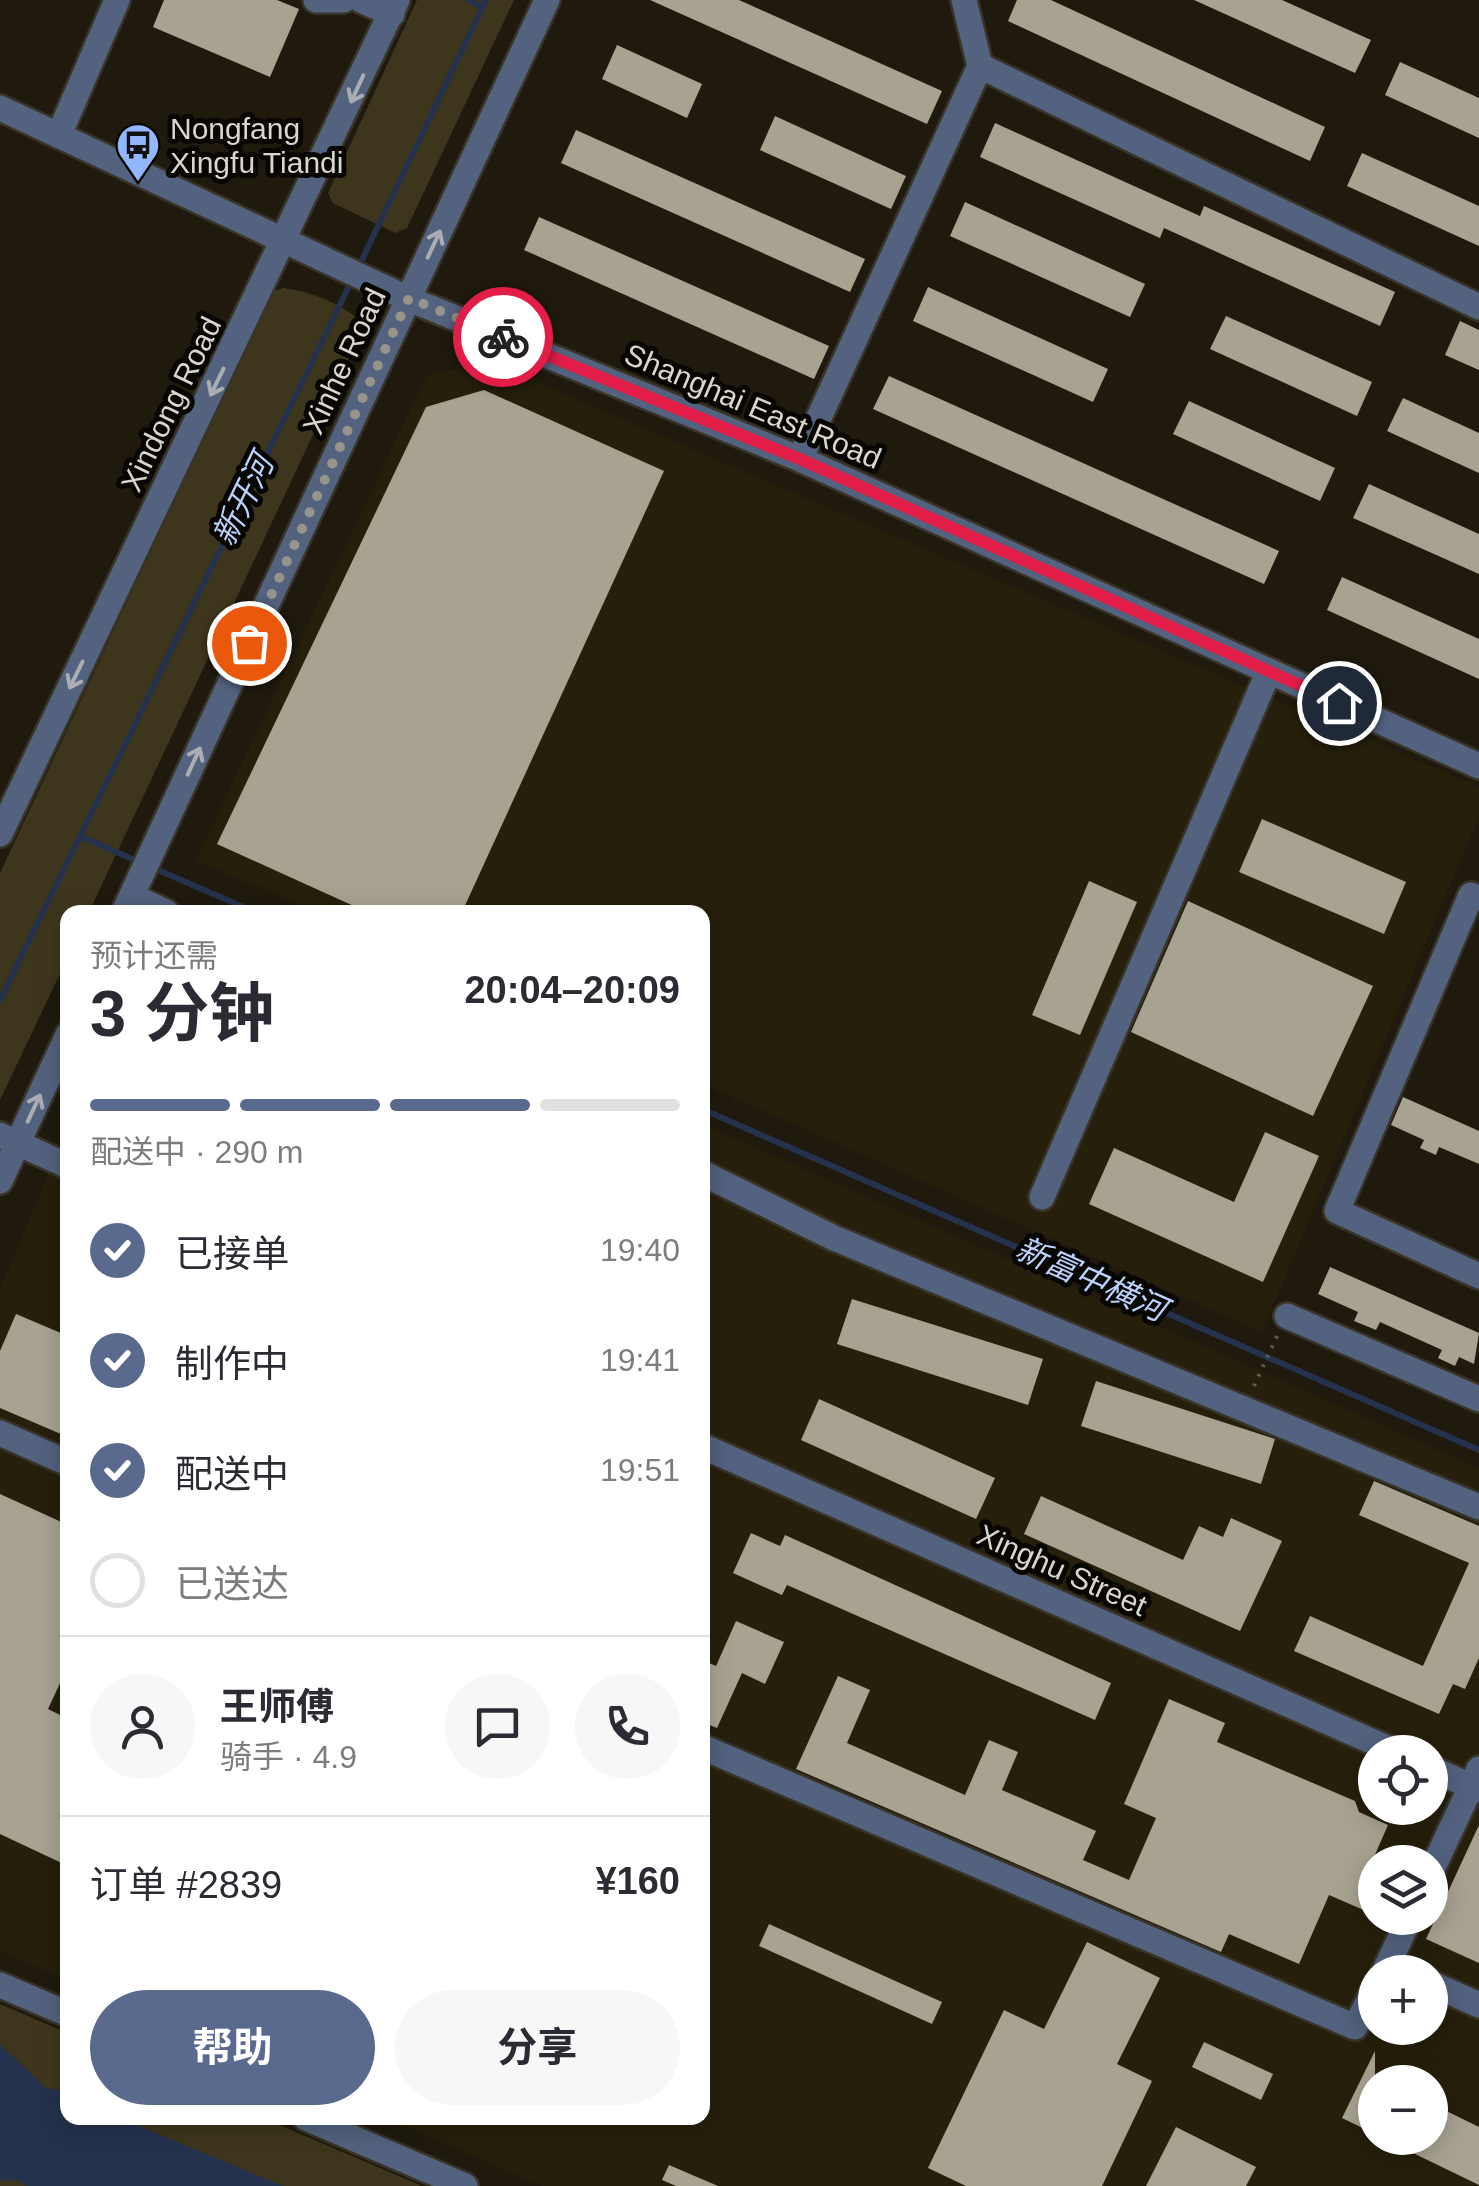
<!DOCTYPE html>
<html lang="zh">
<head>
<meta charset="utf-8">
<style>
	body { margin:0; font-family:Helvetica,"Noto Sans SC",sans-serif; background:#f7f7f7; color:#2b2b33; height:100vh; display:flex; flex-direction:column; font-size:38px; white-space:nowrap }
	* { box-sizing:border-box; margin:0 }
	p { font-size:32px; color:#7c7c81 }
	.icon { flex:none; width:55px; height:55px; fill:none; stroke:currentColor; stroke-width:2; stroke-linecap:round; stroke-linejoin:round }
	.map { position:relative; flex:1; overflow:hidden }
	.panel { position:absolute; left:60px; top:905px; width:650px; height:1220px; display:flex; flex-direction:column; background:#fff; border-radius:20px; box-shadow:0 5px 25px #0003 }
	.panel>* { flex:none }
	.fabs { position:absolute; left:1358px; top:1735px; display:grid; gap:20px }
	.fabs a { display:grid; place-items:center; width:90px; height:90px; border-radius:50%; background:#fff; box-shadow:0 5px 25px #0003; font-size:50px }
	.pin { position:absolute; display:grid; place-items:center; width:85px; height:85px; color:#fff; margin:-42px; border:5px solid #fff; border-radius:50%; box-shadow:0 2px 10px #0007 }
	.courier { position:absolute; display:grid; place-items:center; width:100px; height:100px; margin:-50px; border:8px solid #e11d48; border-radius:50%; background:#fff; color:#222; box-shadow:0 2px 12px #0007 }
	.headline em { font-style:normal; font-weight:700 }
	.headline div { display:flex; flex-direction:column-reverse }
	.headline { display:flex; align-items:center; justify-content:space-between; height:170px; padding:0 30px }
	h1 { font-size:65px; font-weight:700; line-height:75px }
	.bar { display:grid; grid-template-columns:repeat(4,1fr); gap:15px 10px; align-content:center; height:120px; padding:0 30px }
	.bar i { height:12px; border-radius:8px; background:#e1e1e2 }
	.bar .active { background:#5a6a8e }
	.bar p { grid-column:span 4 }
	.line { display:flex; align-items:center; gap:25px; padding:0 30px; border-top:2px solid #e1e1e2 }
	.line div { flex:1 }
	.round { display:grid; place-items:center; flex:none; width:105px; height:105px; border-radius:52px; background:#f7f7f7 }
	ol { padding:0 30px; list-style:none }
	li { display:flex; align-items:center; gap:30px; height:110px }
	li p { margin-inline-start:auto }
	li .icon { padding:10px; border-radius:50%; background:#5a6a8e; color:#fff; stroke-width:4 }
	li:last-child { color:#7c7c81 }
	li i { width:55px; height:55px; border:5px solid #e1e1e2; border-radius:50% }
	.action { display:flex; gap:20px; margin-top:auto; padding:20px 30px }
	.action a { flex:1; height:115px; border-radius:60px; background:#5a6a8e; color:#fff; font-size:40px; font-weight:700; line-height:115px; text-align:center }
	.action a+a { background:#f7f7f7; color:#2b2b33 }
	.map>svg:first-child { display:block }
	.built { fill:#261f0b; fill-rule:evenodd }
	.green { fill:#3e361c }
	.water { fill:#24324d }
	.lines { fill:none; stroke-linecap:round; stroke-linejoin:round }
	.stream { stroke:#24324d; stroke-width:6 }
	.building { fill:#a8a391 }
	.minor-casing { stroke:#393428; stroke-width:30 }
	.path { stroke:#615d51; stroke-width:4; stroke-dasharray:2.5 8; stroke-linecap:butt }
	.minor { stroke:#53627f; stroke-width:25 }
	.oneway { stroke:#aaadb2 }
	.done { stroke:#98948a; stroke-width:10; stroke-dasharray:0 18 }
	.route { stroke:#e11d48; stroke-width:12 }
	.labels { text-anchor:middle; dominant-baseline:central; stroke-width:10; stroke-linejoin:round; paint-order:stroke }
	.poi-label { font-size:30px; fill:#d9d6cd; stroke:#070602; text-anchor:start }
	.street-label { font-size:30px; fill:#d9d6cd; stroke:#070602 }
	.water-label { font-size:32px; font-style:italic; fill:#bad1fd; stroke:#070602 }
</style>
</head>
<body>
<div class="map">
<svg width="1479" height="2186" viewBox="0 0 1479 2186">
	<rect width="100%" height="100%" fill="#1f1a0d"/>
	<g class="built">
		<polygon points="489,362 1479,787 1479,816 1262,1332 703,1084 702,912 315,912 196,860 427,375"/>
		<path d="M703,1124L1479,1468V2186H542L384,2118H702ZM1375,1752H1430V1808H1375ZM1375,1862H1430V1918H1375ZM1375,1972H1430V2028H1375ZM1375,2082H1430V2138H1375Z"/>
		<polygon points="67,1129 67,1980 0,1951 0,1290"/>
	</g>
	<g class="green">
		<polygon points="417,0 514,0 407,228 395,233 333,203 328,193"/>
		<path d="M284,288C310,292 347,304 364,326L89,912H68L67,959L0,1100V873L273,291Z"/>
		<polygon points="0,2004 67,2033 68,2118 263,2118 422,2186 0,2186"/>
	</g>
	<polygon class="water" points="0,2044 46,2088 67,2091 68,2118 120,2118 283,2186 26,2186 19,2180 0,2181"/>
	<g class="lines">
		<g class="stream">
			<polyline points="468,0 482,7"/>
			<polyline points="359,266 486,0"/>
			<polyline points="80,836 139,862"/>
			<polyline points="151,867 255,912"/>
			<polyline points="0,1000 353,278"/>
			<polyline points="702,1109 1479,1450"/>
		</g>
	</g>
	<g class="building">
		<polygon points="164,0 277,0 299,9 270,77 153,27"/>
		<polygon points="650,0 739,0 942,91 927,124"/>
		<polygon points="1017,0 1051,0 1325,127 1310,161 1008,21"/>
		<polygon points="1194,0 1282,0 1371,40 1355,73"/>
		<polygon points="617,45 702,84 687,118 602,79"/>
		<polygon points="1400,62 1479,98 1479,138 1385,95"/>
		<polygon points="775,116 906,176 891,209 760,150"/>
		<polygon points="995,123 1200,216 1204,206 1395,292 1380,326 1164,228 1160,238 980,157"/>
		<polygon points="576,130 865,259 850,292 561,163"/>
		<polygon points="1362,153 1479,206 1479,246 1347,186"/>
		<polygon points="965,202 1145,284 1130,317 950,236"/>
		<polygon points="539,217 829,346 814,379 524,250"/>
		<polygon points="928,287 1108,369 1093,402 913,321"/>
		<polygon points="1226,316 1372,382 1357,416 1210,349"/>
		<polygon points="1460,321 1479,330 1479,370 1445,355"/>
		<polygon points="889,376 1279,551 1264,584 873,409"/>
		<polygon points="484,390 664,471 462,912 367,912 217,844 426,407"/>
		<polygon points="1403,398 1479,433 1479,473 1387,431"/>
		<polygon points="1189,401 1335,468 1320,501 1173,434"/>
		<polygon points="1369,484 1479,534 1479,574 1353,518"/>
		<polygon points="1342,577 1479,639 1479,679 1327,610"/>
		<polygon points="1262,819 1406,882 1384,934 1239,872"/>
		<polygon points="1089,881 1137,902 1080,1035 1032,1015"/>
		<polygon points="1188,901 1373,986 1313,1116 1131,1032"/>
		<polygon points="1403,1097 1479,1131 1479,1164 1439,1147 1436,1155 1420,1148 1424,1140 1391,1125"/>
		<polygon points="1265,1132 1319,1156 1263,1282 1089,1204 1114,1148 1234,1202"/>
		<polygon points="1330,1267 1479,1333 1474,1364 1459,1357 1455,1366 1438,1358 1442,1350 1380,1322 1376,1330 1354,1321 1358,1312 1318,1294"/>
		<polygon points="852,1299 1043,1359 1028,1405 837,1344"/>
		<polygon points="16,1314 68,1336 68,1437 0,1408 0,1351"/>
		<polygon points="1096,1381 1275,1439 1261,1484 1081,1426"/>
		<polygon points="819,1399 995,1478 976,1519 801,1440"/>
		<polygon points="1374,1481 1479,1526 1479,1658 1465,1689 1453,1684 1439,1714 1294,1651 1310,1616 1423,1666 1469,1563 1359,1515"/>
		<polygon points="0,1494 68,1525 68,1666 48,1709 68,1719 68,1866 0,1834"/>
		<polygon points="1041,1496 1183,1560 1199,1526 1223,1537 1231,1518 1282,1541 1240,1631 1024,1534"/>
		<polygon points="751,1533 780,1546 785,1535 1111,1683 1095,1720 787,1585 782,1595 733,1573"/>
		<polygon points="736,1621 784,1642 765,1684 742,1673 717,1728 702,1722 702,1660 716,1666"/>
		<polygon points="838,1676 870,1690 847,1743 965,1795 989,1740 1018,1752 1002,1790 1096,1831 1083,1860 1129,1880 1156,1818 1124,1804 1169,1699 1225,1723 1217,1742 1355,1801 1359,1812 1388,1825 1374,1857 1375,1915 1329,1895 1299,1964 1229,1934 1221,1952 796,1769"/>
		<polygon points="1479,1825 1479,1963 1426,1939"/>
		<polygon points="769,1924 942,2002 932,2024 759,1946"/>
		<polygon points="1087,1942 1160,1978 1117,2064 1152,2081 1102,2186 966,2186 928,2168 1004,2010 1044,2029"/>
		<polygon points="1204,2042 1273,2074 1261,2100 1192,2067"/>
		<polygon points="1375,2051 1375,2134 1342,2118"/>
		<polygon points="1430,2103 1479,2127 1479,2185 1382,2138 1430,2138"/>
		<polygon points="1176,2127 1256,2167 1246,2186 1146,2186"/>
		<polygon points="669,2165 718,2186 676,2186 662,2180"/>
	</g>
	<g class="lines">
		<g class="minor-casing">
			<g id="minor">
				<polyline points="316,0 344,0"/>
				<polyline points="361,0 392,14"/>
				<polyline points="964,0 980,66"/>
				<polyline points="0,108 409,299 800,459 1479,766"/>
				<polyline points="59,135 117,0"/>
				<polyline points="800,459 980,66 1479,307"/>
				<polyline points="0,834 397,0"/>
				<polyline points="132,896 166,912"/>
				<polyline points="1479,898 1471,895 1337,1211 1479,1276"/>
				<polyline points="124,912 547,0"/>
				<polyline points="0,1135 68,1166"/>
				<polyline points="702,1173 834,1238 1479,1507"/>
				<polyline points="0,1181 68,1035"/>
				<polyline points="1042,1197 1269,671"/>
				<polyline points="1287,1316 1479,1399"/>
				<polyline points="0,1433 68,1463"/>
				<polyline points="702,1446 1396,1752"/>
				<polyline points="702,1747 1355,2027 1375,1989"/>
				<polyline points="1430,1768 1479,1790"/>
				<polyline points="1430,1874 1479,1769"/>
				<polyline points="1384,1972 1410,1918"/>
				<polyline points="1430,1983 1479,2005"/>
				<polyline points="0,1985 68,2014"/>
				<polyline points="306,2118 465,2186"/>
			</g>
		</g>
		<polyline class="path" points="1254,1386 1277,1336"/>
		<use href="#minor" class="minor"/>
	</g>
	<defs><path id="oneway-shaft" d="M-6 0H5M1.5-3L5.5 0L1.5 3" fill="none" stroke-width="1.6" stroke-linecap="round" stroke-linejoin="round" transform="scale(2.5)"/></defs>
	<g class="oneway">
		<use href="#oneway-shaft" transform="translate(357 89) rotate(115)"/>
		<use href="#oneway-shaft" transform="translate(434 244) rotate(-65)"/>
		<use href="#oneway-shaft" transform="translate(217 382) rotate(116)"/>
		<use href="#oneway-shaft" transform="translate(76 675) rotate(116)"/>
		<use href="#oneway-shaft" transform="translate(194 761) rotate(-65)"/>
		<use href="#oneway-shaft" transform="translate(34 1108) rotate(-65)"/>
	</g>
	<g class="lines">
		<polyline class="done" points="249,643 409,298 503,337"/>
		<polyline class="route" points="503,337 800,459 1339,703"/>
	</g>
	<defs>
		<g id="bus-pin" transform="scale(2.25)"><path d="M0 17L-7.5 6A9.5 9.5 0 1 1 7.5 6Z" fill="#93b7fd" stroke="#070602"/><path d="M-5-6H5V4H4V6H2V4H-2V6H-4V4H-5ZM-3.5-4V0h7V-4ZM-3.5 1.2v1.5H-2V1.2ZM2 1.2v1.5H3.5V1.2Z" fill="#111"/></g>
	</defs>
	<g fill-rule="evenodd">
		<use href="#bus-pin" x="138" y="145"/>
	</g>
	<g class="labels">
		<g class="poi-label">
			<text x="170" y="128">Nongfang<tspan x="170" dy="34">Xingfu Tiandi</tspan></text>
		</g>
		<g class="street-label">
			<text transform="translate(344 361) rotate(-65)">Xinhe Road</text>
			<text transform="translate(171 404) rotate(-64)">Xindong Road</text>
			<text transform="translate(753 406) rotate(23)">Shanghai East Road</text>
			<text transform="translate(1062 1570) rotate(24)">Xinghu Street</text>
		</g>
		<g class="water-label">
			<text transform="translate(243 500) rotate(-64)">新开河</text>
			<text transform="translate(1091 1279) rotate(24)">新富中横河</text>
		</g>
	</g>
</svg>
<div class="fabs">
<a><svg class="icon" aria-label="locate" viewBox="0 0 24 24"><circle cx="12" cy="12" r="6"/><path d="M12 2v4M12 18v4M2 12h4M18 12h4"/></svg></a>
<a><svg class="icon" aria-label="layers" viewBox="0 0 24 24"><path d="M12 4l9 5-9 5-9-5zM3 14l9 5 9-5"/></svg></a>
<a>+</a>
<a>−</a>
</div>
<div class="pin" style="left:249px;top:643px;background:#ea580c"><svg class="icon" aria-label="bag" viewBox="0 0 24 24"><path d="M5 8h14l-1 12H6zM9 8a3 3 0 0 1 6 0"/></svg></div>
<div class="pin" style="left:1339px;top:703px;background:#1f2937"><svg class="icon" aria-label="home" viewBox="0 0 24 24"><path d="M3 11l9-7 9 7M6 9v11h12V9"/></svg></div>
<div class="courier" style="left:503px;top:337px"><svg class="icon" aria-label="bike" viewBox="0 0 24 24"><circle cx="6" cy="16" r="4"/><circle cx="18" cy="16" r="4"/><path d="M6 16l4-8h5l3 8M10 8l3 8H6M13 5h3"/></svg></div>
<section class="panel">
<div class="headline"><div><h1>3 分钟</h1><p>预计还需</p></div><em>20:04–20:09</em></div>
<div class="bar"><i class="active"></i><i class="active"></i><i class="active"></i><i></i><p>配送中 · 290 m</p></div>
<ol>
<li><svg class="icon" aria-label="check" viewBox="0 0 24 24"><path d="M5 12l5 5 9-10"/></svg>已接单<p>19:40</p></li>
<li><svg class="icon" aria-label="check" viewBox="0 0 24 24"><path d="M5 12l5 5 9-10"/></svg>制作中<p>19:41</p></li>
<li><svg class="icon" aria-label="check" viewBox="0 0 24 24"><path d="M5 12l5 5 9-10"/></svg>配送中<p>19:51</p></li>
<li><i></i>已送达</li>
</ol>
<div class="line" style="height:180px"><a class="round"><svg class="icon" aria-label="person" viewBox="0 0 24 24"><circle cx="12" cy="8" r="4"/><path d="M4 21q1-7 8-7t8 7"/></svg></a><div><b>王师傅</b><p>骑手 · 4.9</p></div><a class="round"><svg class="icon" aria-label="chat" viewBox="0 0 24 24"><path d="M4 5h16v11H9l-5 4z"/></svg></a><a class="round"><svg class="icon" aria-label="phone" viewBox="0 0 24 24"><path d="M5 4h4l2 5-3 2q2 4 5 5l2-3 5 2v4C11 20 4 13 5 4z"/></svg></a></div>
<div class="line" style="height:130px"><div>订单 #2839</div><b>¥160</b></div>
<div class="action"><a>帮助</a><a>分享</a></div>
</section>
</div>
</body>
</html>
